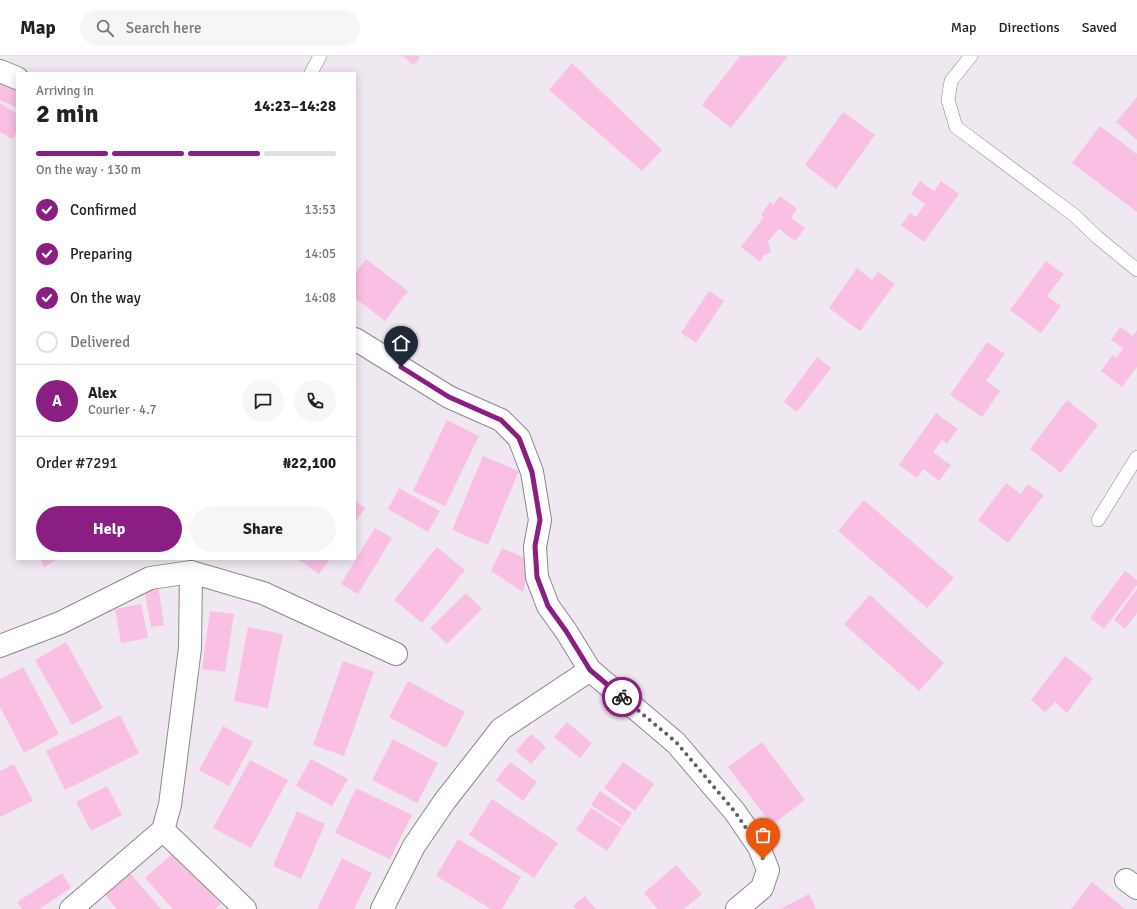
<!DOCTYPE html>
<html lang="en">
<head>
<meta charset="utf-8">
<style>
	body { margin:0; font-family:Signika,sans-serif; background:#f6f6f6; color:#222; height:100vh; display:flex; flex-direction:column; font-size:15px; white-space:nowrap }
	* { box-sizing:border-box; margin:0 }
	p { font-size:13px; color:#767676 }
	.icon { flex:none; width:22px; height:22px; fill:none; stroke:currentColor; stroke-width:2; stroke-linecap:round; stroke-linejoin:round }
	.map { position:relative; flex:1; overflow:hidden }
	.panel { position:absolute; left:16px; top:16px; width:340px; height:488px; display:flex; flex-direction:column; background:#fff; border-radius:0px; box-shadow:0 2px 10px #0003 }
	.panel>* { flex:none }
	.pin { position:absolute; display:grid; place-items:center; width:34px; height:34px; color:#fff; margin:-41px -17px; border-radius:50% 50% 50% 0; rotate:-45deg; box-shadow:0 0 4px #0007 }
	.pin .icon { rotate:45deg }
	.courier { position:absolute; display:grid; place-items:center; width:40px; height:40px; margin:-20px; border:3px solid #8a1e83; border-radius:50%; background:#fff; color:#222; box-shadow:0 1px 5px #0007 }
	.head em { font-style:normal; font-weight:800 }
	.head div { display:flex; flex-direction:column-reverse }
	.head { display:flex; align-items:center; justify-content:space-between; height:68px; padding:0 20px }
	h1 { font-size:26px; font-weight:800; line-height:30px }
	.bar { display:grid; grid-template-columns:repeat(4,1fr); gap:6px 4px; align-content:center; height:48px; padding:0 20px }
	.bar i { height:5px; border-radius:3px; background:#e0e0e0 }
	.bar .on { background:#8a1e83 }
	.bar p { grid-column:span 4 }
	.line { display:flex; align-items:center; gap:10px; padding:0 20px; border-top:1px solid #e0e0e0 }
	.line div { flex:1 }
	.round { display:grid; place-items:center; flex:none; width:42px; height:42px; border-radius:21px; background:#f6f6f6 }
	ol { padding:0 20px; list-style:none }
	li { display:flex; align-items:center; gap:12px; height:44px }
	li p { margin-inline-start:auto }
	li .icon { padding:4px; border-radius:50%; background:#8a1e83; color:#fff; stroke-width:4 }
	li:last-child { color:#767676 }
	li i { width:22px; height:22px; border:2px solid #e0e0e0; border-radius:50% }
	.cta { display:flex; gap:8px; margin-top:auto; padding:8px 20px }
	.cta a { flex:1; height:46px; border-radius:24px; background:#8a1e83; color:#fff; font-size:16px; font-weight:800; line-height:46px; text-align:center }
	.cta a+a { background:#f6f6f6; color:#222 }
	header { display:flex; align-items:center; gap:24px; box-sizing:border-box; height:56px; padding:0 20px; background:#fff; border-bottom:1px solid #e0e0e0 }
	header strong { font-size:19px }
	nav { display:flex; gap:22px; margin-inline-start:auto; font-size:14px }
	.search { width:280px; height:36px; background:#f6f6f6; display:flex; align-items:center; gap:10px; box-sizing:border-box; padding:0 14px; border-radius:22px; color:#767676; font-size:15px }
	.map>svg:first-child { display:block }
	.building { fill:#f9c0e4 }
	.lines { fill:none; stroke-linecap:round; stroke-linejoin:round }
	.service-casing { stroke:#8d868d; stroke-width:14 }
	.minor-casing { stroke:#8d868d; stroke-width:24 }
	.service { stroke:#fff; stroke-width:13 }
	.minor { stroke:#fff; stroke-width:22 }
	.done { stroke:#625e62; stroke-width:4; stroke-dasharray:0 7.2 }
	.route { stroke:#8a1e83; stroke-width:5 }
</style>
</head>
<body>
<header>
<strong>Map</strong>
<div class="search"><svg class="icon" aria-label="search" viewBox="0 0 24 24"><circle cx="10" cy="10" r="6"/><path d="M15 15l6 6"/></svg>Search here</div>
<nav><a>Map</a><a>Directions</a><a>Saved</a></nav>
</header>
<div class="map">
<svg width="1137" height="853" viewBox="0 0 1137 853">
	<rect width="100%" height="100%" fill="#f0e8f0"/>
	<g class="building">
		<polygon points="403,0 418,0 420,2 413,9"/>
		<polygon points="740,0 788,0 731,72 702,49"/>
		<polygon points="572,7 662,94 642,115 549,34"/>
		<polygon points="0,23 17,30 17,52 0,44"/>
		<polygon points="1137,41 1137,84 1116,66"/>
		<polygon points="0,47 17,58 17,76 12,83 0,76"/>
		<polygon points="843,56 875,79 836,133 805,109"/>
		<polygon points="1100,70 1137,98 1137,156 1072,107"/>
		<polygon points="920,125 934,135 941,125 959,138 924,186 901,169 910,157 916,161 925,148 911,138"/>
		<polygon points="780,140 797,153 791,162 805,172 795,185 779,173 768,185 771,196 764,199 760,206 741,191 764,161 761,159 770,146 773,149"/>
		<polygon points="366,203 408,235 385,265 355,242 355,218"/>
		<polygon points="1046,205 1064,218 1047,240 1061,250 1041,277 1010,254"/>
		<polygon points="857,212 872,224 878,216 895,228 860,275 829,252"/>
		<polygon points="709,235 724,245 696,287 681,277"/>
		<polygon points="1120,271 1133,280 1137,274 1137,311 1122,331 1101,315 1113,299 1116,302 1123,292 1111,284"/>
		<polygon points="987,286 1005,298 986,325 1000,335 982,361 950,339"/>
		<polygon points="817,301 831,312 797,356 784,346"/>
		<polygon points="1067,344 1098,369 1061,417 1030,393"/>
		<polygon points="936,357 958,373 947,388 942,384 933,396 951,409 939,425 924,413 917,422 899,409"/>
		<polygon points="447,364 479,380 445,450 413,435"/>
		<polygon points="483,400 519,415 488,489 452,474"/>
		<polygon points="1006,427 1021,438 1028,428 1044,439 1008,487 978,464"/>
		<polygon points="399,432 440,455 428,476 388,453"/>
		<polygon points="864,444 954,522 927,552 838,475"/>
		<polygon points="355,445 365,452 355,467"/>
		<polygon points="375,472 392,482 358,538 341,528"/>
		<polygon points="437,491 465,514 422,567 394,544"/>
		<polygon points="502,492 530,504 523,536 491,515"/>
		<polygon points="40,503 58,503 44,511"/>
		<polygon points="297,503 330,503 319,518"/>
		<polygon points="1125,515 1137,524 1137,529 1104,573 1090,562"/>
		<polygon points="158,529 164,569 151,571 144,531"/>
		<polygon points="1137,533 1137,557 1125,573 1114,564"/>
		<polygon points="466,537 482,553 447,588 430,572"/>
		<polygon points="870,539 944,607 919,635 844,568"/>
		<polygon points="141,548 148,582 121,587 115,553"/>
		<polygon points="210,555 234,558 225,616 202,613"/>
		<polygon points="248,571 283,578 268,652 234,645"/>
		<polygon points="66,586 103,652 72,669 35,604"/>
		<polygon points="1065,600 1093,622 1067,657 1055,646 1045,656 1031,644"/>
		<polygon points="343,605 374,616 344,700 313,689"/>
		<polygon points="23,611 59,678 24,697 0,651 0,623"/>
		<polygon points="408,625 465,656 446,692 389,661"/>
		<polygon points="120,659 139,697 65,734 46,695"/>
		<polygon points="567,666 592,687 580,702 554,681"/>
		<polygon points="223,670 253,686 229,730 199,714"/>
		<polygon points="531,678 546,691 531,708 516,695"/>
		<polygon points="393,683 438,707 417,747 372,724"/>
		<polygon points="762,686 805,744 772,769 728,711"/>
		<polygon points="311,703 348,723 332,750 296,730"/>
		<polygon points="250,704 288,724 251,792 213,772"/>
		<polygon points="510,706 537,726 523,745 496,724"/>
		<polygon points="623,706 654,728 635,755 604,732"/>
		<polygon points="14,708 33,745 0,761 0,715"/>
		<polygon points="107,730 122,759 91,775 76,746"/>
		<polygon points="356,732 412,759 390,803 335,777"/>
		<polygon points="600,735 632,757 623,770 591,749"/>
		<polygon points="492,743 558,787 534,822 469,779"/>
		<polygon points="591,752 622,772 607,795 576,774"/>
		<polygon points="297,755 325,768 301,823 273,810"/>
		<polygon points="458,783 521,821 502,853 491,853 436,820"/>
		<polygon points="174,796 221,848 215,853 173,853 145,822"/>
		<polygon points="342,802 372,817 354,853 317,853"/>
		<polygon points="676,809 702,838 684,853 658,853 644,837"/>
		<polygon points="128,815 161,853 117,853 103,836"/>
		<polygon points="62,817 71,832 39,853 22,853 17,846"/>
		<polygon points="1092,826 1125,853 1071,853"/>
		<polygon points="809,838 816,853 780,853"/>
		<polygon points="585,840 596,853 576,853 573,850"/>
	</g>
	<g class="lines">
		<g class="service-casing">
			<g id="service">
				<polyline points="971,0 951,25 948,44 956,71 1074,159 1097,181 1137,214"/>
				<polyline points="311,17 320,0"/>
				<polyline points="1098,464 1137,401"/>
			</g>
		</g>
		<g class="minor-casing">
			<g id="minor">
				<polyline points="0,15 17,22"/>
				<polyline points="355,283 449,341 501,364 519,382 532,416 540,464 535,491 537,521 548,550 566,575 590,614 676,687 735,756 759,791 768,814 762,832 737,853"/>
				<polyline points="0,590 60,567 150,522 191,516 263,537 396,598"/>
				<polyline points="163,774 245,853"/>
				<polyline points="1126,824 1137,832"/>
				<polyline points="71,853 163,774 170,749 190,592 191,516"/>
				<polyline points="382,853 414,790 444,746 501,673 590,614"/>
			</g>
		</g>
		<use href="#service" class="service"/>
		<use href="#minor" class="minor"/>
	</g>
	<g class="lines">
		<polyline class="done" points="622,641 676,686 735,756 759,791 763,803"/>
		<polyline class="route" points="401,311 449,341 501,364 519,382 532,416 540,464 535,490 537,521 548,550 566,575 590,614 622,641"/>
	</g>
</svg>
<div class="pin" style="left:763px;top:803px;background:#ea580c"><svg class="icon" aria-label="bag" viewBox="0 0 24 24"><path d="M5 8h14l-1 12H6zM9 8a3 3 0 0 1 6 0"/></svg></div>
<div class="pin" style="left:401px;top:311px;background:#1f2937"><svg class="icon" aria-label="home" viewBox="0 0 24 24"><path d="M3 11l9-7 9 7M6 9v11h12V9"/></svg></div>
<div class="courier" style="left:622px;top:641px"><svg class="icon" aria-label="bike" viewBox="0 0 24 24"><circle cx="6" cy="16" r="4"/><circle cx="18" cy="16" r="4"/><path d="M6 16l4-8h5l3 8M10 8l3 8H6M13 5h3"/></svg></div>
<section class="panel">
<div class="head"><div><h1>2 min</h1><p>Arriving in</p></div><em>14:23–14:28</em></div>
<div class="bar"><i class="on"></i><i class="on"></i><i class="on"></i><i></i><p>On the way · 130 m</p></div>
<ol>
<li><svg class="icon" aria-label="check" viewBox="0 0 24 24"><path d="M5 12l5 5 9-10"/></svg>Confirmed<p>13:53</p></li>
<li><svg class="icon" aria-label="check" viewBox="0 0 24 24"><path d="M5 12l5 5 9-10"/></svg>Preparing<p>14:05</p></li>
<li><svg class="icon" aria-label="check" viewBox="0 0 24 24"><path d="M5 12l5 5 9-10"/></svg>On the way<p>14:08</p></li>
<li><i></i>Delivered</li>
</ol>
<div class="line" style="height:72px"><b class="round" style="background:#8a1e83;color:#fff">A</b><div><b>Alex</b><p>Courier · 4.7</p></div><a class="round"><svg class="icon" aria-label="chat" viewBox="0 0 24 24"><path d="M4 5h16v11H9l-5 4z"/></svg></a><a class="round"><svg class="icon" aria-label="phone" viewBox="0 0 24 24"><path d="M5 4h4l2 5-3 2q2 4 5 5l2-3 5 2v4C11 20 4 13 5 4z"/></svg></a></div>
<div class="line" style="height:52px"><div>Order #7291</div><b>₦22,100</b></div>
<div class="cta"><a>Help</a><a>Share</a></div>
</section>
</div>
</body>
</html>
